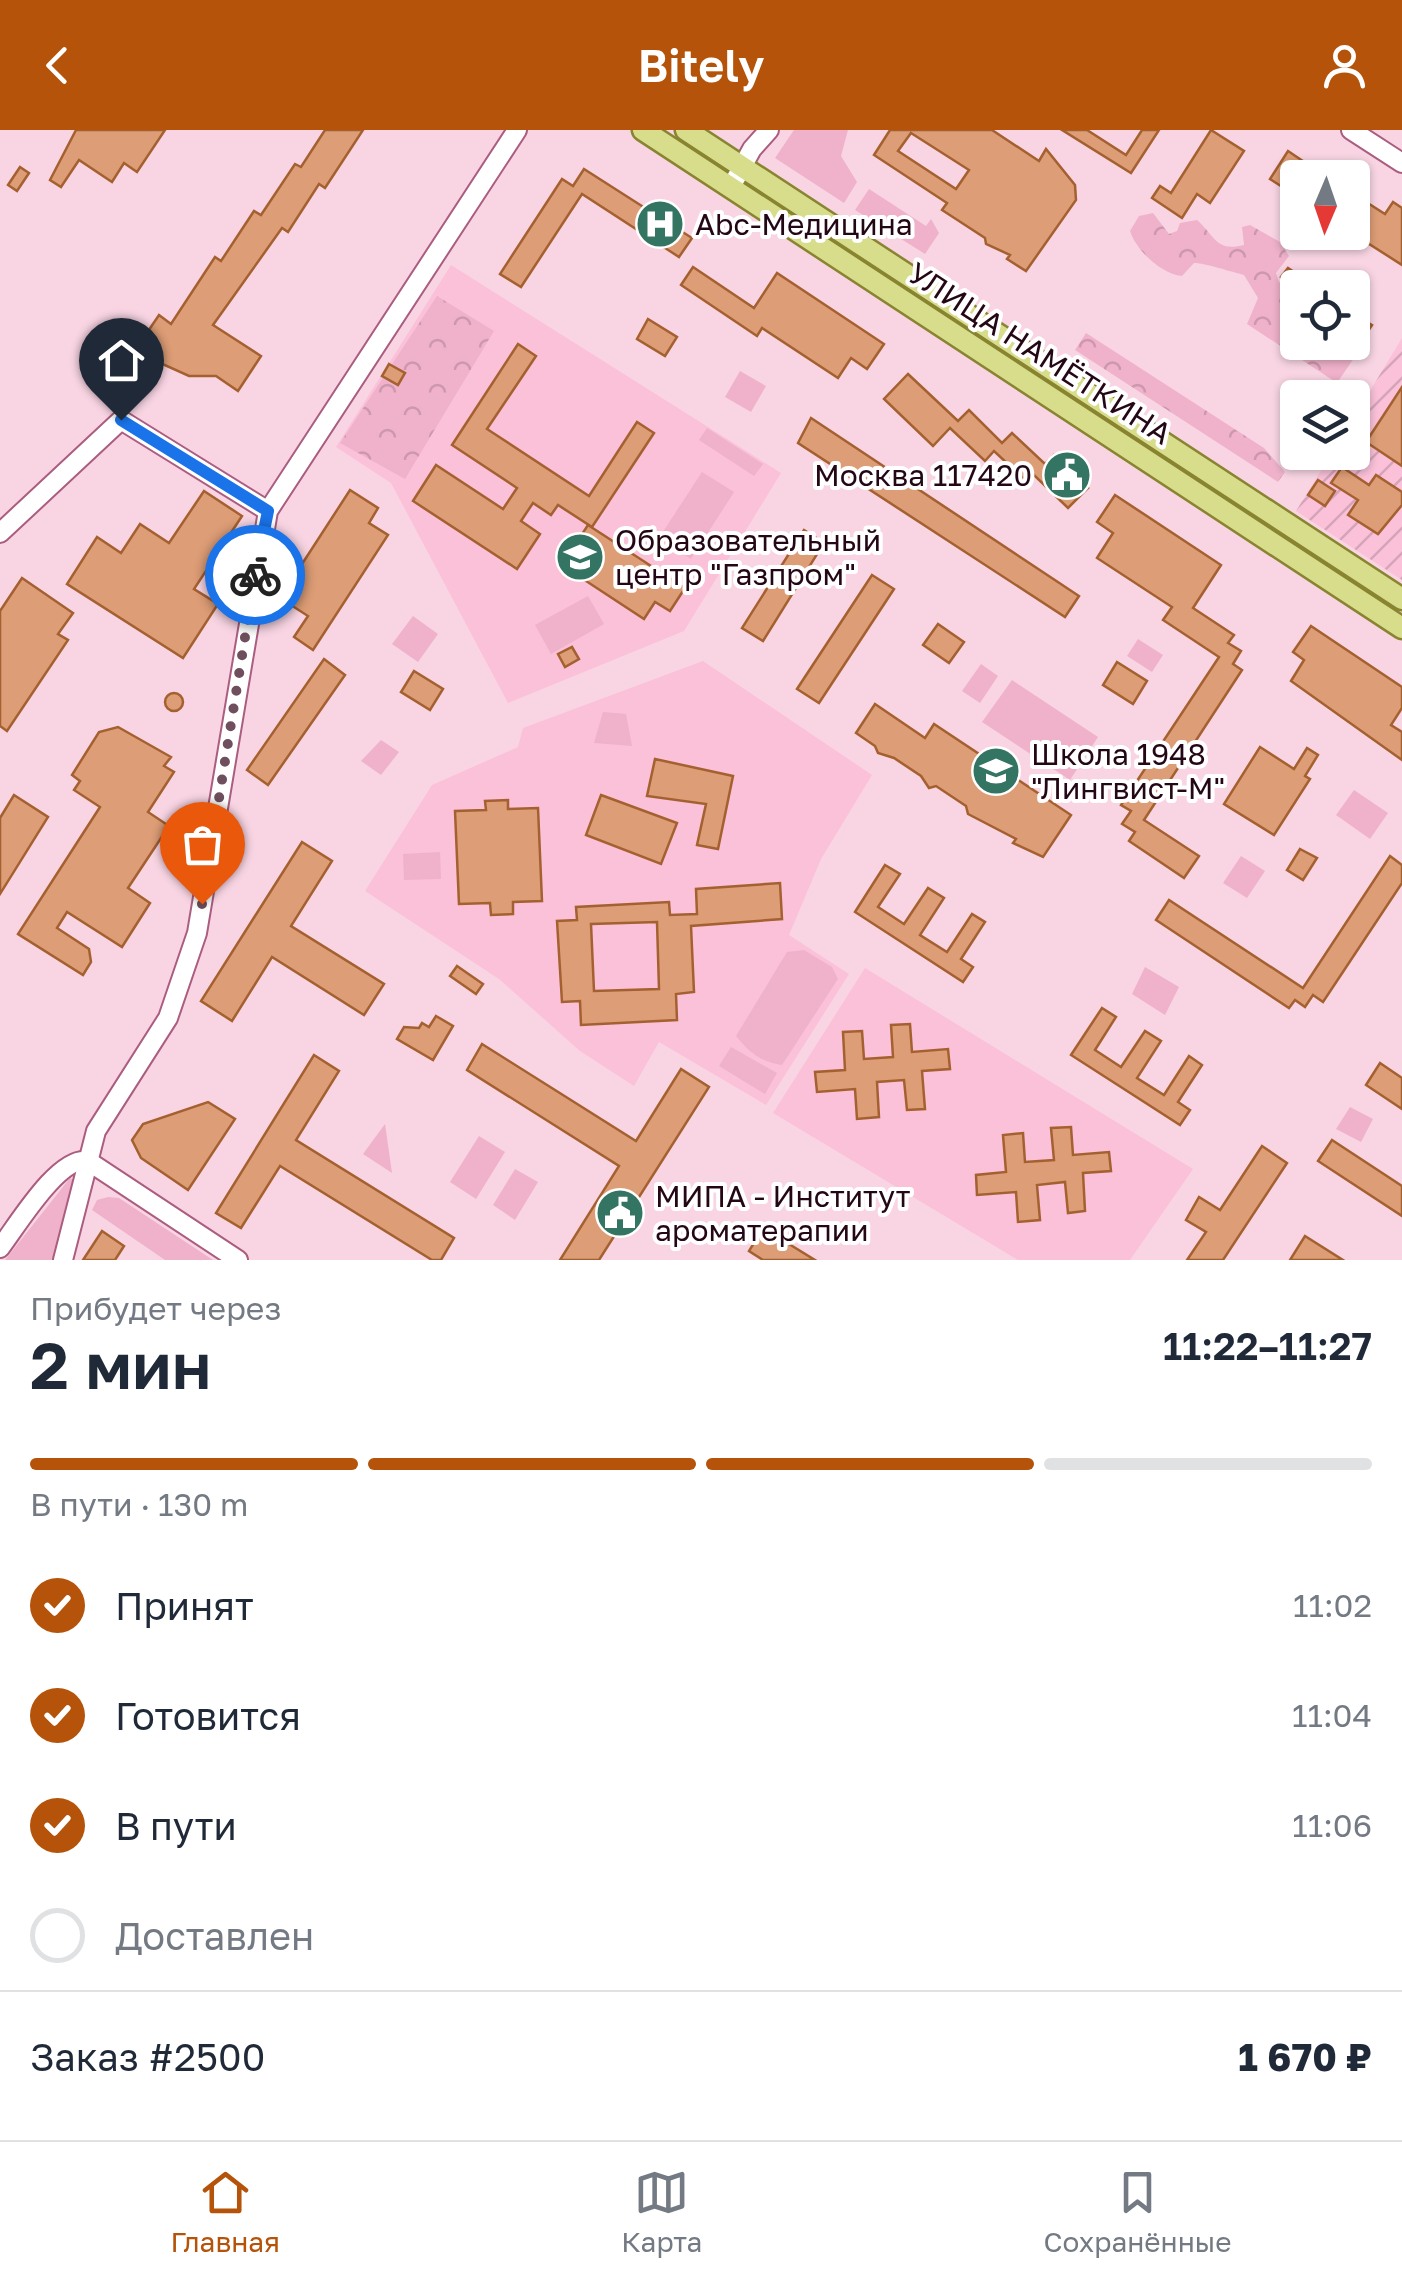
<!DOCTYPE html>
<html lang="ru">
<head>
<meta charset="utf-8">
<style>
	body { margin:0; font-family:"Golos Text",sans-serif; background:#f2f2f3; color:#1f2937; height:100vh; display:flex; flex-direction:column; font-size:38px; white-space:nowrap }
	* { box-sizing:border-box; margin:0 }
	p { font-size:32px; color:#747a83 }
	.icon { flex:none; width:55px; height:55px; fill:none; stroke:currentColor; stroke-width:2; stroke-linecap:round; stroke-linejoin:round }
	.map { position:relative; height:1130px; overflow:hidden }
	.side { display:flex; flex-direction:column; background:#fff; flex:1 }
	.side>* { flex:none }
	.needle { width:65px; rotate:182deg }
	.buttons { position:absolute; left:1280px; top:30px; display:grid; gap:20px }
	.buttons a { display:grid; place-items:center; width:90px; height:90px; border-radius:10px; background:#fff; box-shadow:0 2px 8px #0004; font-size:50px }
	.pin { position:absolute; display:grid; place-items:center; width:85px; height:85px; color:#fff; margin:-102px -42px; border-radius:50% 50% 50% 0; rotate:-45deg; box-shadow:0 0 10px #0007 }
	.pin .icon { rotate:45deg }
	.courier { position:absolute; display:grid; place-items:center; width:100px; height:100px; margin:-50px; border:8px solid #1a73e8; border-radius:50%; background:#fff; color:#222; box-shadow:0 2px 12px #0007 }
	.head em { font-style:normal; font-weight:600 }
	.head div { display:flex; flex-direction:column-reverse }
	.head { display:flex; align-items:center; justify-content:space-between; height:170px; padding:0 30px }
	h1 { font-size:65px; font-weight:600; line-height:75px }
	.bar { display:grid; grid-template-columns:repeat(4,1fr); gap:15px 10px; align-content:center; height:120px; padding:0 30px }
	.bar i { height:12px; border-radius:8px; background:#e0e1e3 }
	.bar .current { background:#b45309 }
	.bar p { grid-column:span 4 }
	.line { display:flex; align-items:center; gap:25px; padding:0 30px; border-top:2px solid #e0e1e3 }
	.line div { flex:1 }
	ol { padding:0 30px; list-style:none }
	li { display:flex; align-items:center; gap:30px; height:110px }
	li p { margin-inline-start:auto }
	li .icon { padding:10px; border-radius:50%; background:#b45309; color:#fff; stroke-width:4 }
	li:last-child { color:#747a83 }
	li i { width:55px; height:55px; border:5px solid #e0e1e3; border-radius:50% }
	header { display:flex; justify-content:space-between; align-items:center; height:130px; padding:0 30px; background:#b45309; color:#fff; font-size:45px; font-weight:600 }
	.tab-bar { display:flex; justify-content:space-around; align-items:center; height:140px; border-top:2px solid #e0e1e3; background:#fff; font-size:28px; color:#747a83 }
	.tab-bar a { display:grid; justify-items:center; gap:5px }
	.tab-bar .current { color:#b45309 }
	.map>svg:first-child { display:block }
	.built { fill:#fac1d8 }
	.industrial { fill:url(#industrial-furrows) }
	.green { fill:#efb2ca }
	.forest { fill:url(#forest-crowns) }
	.building { fill:#dd9d76; stroke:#a56030; stroke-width:2.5; fill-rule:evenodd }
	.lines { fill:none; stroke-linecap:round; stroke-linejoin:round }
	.minor-casing { stroke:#ab5d80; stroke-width:22 }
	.major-casing { stroke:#888430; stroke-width:25 }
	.minor { stroke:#fff; stroke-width:18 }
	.major { stroke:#d8dd8c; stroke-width:20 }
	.done { stroke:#6f4f5d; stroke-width:10; stroke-dasharray:0 18 }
	.route { stroke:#1a73e8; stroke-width:12 }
	.labels { text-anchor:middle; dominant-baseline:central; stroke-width:8; stroke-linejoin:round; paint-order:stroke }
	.poi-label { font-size:30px; fill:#240715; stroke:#fff; text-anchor:start }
	.street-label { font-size:30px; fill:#240715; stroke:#fff }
</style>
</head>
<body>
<header><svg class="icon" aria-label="back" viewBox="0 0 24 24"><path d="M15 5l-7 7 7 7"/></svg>Bitely<svg class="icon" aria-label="person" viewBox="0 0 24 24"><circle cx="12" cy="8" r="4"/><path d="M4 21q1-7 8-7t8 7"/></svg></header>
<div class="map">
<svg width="1402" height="1130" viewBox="0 0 1402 1130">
	<defs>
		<pattern id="industrial-furrows" width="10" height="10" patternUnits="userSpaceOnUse" patternTransform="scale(2.5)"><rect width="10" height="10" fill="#fac1d8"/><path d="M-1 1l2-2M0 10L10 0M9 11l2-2" fill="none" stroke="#d6a4b8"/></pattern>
		<pattern id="forest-crowns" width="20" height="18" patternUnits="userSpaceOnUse" patternTransform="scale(2.5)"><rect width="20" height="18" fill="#efb2ca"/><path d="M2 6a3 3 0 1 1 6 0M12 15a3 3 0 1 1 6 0" fill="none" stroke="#cd98ad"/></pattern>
	</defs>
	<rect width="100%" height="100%" fill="#f9d5e3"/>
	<g class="built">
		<polygon points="451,135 781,343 684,501 508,573 391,353 336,317"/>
		<polygon points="703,531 872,645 821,729 789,805 849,844 766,975 659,912 634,956 580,921 499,849 365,761 432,655 518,617 523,598"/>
		<polygon points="865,838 1193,1039 1130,1130 1018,1130 773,983"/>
	</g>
	<polygon class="industrial" points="1402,208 1402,450 1296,381 1332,323 1352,322 1353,289"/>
	<g class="green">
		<polygon points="794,0 848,0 841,26 857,52 844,73 775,28"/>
		<polygon points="869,59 926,96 931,89 939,103 925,124 855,80"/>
		<polygon points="740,241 766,256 751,282 725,267"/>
		<polygon points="707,298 763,334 754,346 699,310"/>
		<polygon points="702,342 734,362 691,429 659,408"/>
		<polygon points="588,466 604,494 551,524 535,495"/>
		<polygon points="413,486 438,504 418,532 392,514"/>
		<polygon points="1138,509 1163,525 1152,542 1127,526"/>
		<polygon points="981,534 998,546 980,573 962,561"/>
		<polygon points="1012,550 1098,607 1070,650 982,592"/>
		<polygon points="603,582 626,584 632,616 594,613"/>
		<polygon points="381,610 399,622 381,645 361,631"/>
		<polygon points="1354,660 1388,683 1370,709 1336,685"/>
		<polygon points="440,722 441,749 404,750 403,724"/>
		<polygon points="1241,726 1265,741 1247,768 1223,753"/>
		<path d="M804,820L832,837L838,849L782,935C762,933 749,922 736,906L787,822Z"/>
		<polygon points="1145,837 1179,857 1165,885 1132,864"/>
		<polygon points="731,917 777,943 765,964 719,936"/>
		<polygon points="1350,977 1373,989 1361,1012 1336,999"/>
		<polygon points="385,994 392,1043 363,1024"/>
		<polygon points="479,1006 505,1022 476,1069 450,1052"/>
		<polygon points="515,1039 538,1052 515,1090 493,1075"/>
		<polygon points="70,1048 75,1051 75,1058 55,1130 5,1130"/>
		<polygon points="108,1067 119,1068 213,1130 165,1130 92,1080 97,1070"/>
	</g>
	<g class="forest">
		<path d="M1153,83L1169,104L1177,101L1180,93L1197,90C1216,107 1216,122 1244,115L1242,97L1250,95L1280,112L1289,126L1276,143L1279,152L1297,161L1298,212L1347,213L1355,219L1356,225L1337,253L1247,194L1258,168L1244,145C1232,142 1205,133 1194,133L1182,146C1161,144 1136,120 1130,101L1139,86Z"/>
		<polygon points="437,166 494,201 405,349 340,313"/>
		<polygon points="1086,203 1264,318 1285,342 1278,352 1075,220"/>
	</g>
	<g class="building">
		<polygon points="76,0 165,0 137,42 124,33 112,52 79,30 61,57 50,50"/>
		<polygon points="325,0 363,0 325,58 319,54 288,102 282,98 213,195 261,226 238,261 216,246 189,246 149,228 151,225 138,216 159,185 171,194 215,127 221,131 254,81 261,85 295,34 301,37"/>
		<path d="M890,0H992L1039,31L1046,19L1075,55L1076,70L1026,141L1007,129L1010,125L986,114L985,108L942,80L947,73L874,25ZM911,3L969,40L956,59L898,21Z"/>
		<polygon points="1062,0 1087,0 1126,25 1142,0 1159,0 1131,43"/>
		<polygon points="1211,0 1244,21 1210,73 1197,64 1182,88 1152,68 1160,56 1171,63"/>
		<polygon points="1288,21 1328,48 1298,48 1298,67 1270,49"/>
		<polygon points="20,37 29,43 17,61 8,55"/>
		<polygon points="584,39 692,108 679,127 582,64 521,157 500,144 562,49 573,56"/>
		<polygon points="1352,63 1385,84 1393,72 1402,78 1402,135 1352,103"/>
		<polygon points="693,137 754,178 777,143 884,214 867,239 851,228 838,248 762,198 757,206 681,155"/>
		<polygon points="1288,138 1303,148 1315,158 1297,158 1281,147"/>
		<polygon points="1352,182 1372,195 1360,213 1352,208"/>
		<polygon points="648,189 677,207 665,226 637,209"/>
		<polygon points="518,214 536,226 487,299 589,366 637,292 654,303 592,397 558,375 551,385 533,373 521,391 540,404 517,439 413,371 436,335 503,379 517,358 452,315"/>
		<polygon points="389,234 405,243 398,255 382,246"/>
		<polygon points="908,244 958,291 969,280 1002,313 1012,303 1045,334 1054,325 1088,358 1068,378 1034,345 1027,352 994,321 985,331 950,298 933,316 884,269"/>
		<polygon points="1402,257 1402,336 1366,312"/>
		<polygon points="811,288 1079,466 1065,487 798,313"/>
		<polygon points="1342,337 1369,355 1376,345 1402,362 1402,375 1378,404 1348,385 1358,370 1331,353"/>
		<polygon points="1318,350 1335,361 1325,376 1308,365"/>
		<polygon points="350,360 378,378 369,393 388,405 313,520 294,507 308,486 280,468"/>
		<polygon points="204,361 242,386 194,459 218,474 183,528 67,454 97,407 121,423 140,394 169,413"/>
		<polygon points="1115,365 1221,435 1193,478 1234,505 1228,513 1241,521 1233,534 1242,540 1144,690 1199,726 1184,748 1129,711 1135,702 1122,694 1131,681 1121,675 1219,527 1163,490 1172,477 1097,428 1113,403 1097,392"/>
		<polygon points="588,395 685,458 670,481 655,472 644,489 583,449 595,432 573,418"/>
		<polygon points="804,400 824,413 763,511 742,498"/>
		<polygon points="872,445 894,459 819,573 797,559"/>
		<polygon points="22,448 73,483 58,504 68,510 7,601 0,596 0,481"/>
		<polygon points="938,494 964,512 949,533 923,515"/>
		<polygon points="1311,496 1402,557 1402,578 1391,595 1402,602 1402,630 1291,551 1304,530 1293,522"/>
		<polygon points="572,517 579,529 565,537 558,524"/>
		<polygon points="324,529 345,545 268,655 247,640"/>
		<polygon points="1117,532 1147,551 1133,574 1103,555"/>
		<polygon points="414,541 443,559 430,580 401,562"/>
		<circle cx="174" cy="572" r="9"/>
		<polygon points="875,574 925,608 934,594 1071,685 1043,727 1013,713 1016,709 968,684 966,676 936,656 929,658 921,646 894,628 878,623 875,616 856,603"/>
		<polygon points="118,597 171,627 164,636 174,642 148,682 169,696 128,758 150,773 122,817 67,782 57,798 89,819 91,832 83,845 18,804 100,677 74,660 80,651 72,645 99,602"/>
		<polygon points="1260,617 1294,639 1307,618 1318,625 1305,646 1310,649 1274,705 1224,674"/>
		<polygon points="655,629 733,646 718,719 697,715 706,674 647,666"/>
		<polygon points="14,665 48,687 0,764 0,688"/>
		<polygon points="601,665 677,693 661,734 586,705"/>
		<polygon points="508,670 508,679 538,678 542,771 513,772 513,784 491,785 490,773 459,774 455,681 486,680 485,671"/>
		<polygon points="302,712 332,731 291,796 384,854 364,885 272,827 232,891 201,871"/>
		<polygon points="1300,719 1317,728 1303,750 1287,740"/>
		<polygon points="1390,726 1402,735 1402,753 1323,872 1313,865 1305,877 1295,870 1289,878 1156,790 1169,770 1303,858"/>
		<polygon points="885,735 900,744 878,777 904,794 928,758 944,768 920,805 947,822 972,784 985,792 961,829 973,837 963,852 855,782"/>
		<path d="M780,753L782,789L691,796L694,862L676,864L677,890L581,895L580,871L562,872L557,791L577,790L576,777L669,772L670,785L697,784L696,759ZM657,792L659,859L594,861L591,794Z"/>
		<polygon points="457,836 483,854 476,864 450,846"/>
		<polygon points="1102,878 1116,887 1095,920 1121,937 1145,901 1161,911 1137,948 1164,965 1189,926 1202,935 1178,972 1190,980 1180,995 1071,925"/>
		<polygon points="436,886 453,896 433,930 397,909 404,897 419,898 422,893 429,897"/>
		<polygon points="910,894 912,922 948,919 950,939 922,941 925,979 907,980 904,950 877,952 879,987 857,989 855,959 817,962 815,942 845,940 843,902 862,901 864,929 893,927 891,895"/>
		<polygon points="482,914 636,1011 681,939 709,957 599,1130 560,1130 619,1036 467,940"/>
		<polygon points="314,925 339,941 296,1010 454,1108 441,1130 432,1130 280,1036 241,1098 216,1083"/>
		<polygon points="1380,933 1402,948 1402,979 1366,955"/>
		<polygon points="208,972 235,989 188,1060 141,1028 132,1010 143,994"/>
		<polygon points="1071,997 1073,1025 1109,1022 1111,1041 1083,1043 1085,1081 1068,1083 1065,1052 1037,1055 1040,1090 1018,1092 1016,1062 977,1065 976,1045 1006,1042 1003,1005 1023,1003 1025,1032 1054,1030 1051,998"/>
		<polygon points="1332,1010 1402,1056 1402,1086 1318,1031"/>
		<polygon points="1262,1016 1287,1033 1223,1130 1187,1130 1206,1102 1186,1090 1199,1067 1220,1080"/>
		<polygon points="763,1098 815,1130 763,1130 749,1121"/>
		<polygon points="102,1101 124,1116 115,1130 83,1130"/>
		<polygon points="1305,1106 1343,1130 1290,1130"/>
	</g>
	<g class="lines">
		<g class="minor-casing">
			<g id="minor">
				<polyline points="1351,0 1402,33"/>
				<polyline points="731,57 752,19 769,0"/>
				<polyline points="0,403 121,290 268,381"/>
				<polyline points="88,1031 238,1130"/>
				<path d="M0,1118C17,1096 59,1025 88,1031"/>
				<polyline points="63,1130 96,1001 168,888 197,803 268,381 517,0"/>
			</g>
		</g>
		<g class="major-casing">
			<g id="major">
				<polyline points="643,0 1402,498"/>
				<polyline points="686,0 1402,469"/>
			</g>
		</g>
		<use href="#minor" class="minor"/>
		<use href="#major" class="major"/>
	</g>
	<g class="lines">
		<polyline class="done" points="202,774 255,445"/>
		<polyline class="route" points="121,290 268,381 255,445"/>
	</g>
	<defs>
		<g id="hospital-disc" transform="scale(2.5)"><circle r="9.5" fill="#347462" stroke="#fff"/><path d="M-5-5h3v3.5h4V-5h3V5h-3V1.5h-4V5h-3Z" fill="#fff"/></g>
		<g id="civic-disc" transform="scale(2.5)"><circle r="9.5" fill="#347462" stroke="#fff"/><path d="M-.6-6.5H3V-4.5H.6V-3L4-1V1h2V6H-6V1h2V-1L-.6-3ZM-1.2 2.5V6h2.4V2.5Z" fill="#fff"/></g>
		<g id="school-disc" transform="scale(2.5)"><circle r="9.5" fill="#347462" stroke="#fff"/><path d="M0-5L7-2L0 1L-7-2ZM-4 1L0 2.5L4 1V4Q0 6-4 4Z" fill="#fff"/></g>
	</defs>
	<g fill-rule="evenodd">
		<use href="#hospital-disc" x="660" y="94"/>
		<use href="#civic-disc" x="1067" y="345"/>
		<use href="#school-disc" x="580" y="427"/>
		<use href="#school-disc" x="996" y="641"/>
		<use href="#civic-disc" x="620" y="1083"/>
	</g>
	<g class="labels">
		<g class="poi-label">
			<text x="695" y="94">Abc-Медицина</text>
			<text x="1032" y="345" text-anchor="end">Москва 117420</text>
			<text x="615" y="410">Образовательный<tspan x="615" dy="34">центр "Газпром"</tspan></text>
			<text x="1031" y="624">Школа 1948<tspan x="1031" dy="34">"Лингвист-М"</tspan></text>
			<text x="655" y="1066">МИПА - Институт<tspan x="655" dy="34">ароматерапии</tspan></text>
		</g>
		<g class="street-label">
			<text transform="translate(1040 223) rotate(33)">УЛИЦА НАМЁТКИНА</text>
		</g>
	</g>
</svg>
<div class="buttons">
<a><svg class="needle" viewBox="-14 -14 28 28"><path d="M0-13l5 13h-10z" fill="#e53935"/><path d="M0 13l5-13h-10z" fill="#747a83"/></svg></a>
<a><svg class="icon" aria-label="locate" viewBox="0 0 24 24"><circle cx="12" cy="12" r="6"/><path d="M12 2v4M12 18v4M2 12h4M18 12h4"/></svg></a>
<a><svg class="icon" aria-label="layers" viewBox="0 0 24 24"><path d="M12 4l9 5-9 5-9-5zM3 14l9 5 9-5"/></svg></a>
</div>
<div class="pin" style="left:202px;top:774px;background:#ea580c"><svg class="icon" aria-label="bag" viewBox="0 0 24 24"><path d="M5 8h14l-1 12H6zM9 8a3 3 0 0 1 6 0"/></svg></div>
<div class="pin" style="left:121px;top:290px;background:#1f2937"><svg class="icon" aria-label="home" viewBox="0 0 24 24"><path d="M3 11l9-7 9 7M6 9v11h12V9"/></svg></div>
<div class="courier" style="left:255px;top:445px"><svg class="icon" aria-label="bike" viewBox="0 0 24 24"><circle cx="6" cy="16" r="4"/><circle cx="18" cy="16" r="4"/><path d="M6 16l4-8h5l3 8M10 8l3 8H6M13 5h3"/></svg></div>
</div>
<section class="side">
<div class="head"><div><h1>2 мин</h1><p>Прибудет через</p></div><em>11:22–11:27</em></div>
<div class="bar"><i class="current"></i><i class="current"></i><i class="current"></i><i></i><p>В пути · 130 m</p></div>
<ol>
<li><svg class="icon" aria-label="check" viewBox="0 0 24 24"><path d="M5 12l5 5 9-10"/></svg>Принят<p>11:02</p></li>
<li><svg class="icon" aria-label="check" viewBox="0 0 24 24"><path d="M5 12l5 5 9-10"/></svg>Готовится<p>11:04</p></li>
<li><svg class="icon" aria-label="check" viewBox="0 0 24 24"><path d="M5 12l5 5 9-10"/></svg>В пути<p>11:06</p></li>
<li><i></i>Доставлен</li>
</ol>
<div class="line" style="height:130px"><div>Заказ #2500</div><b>1 670 ₽</b></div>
</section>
<nav class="tab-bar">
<a class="current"><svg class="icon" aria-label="home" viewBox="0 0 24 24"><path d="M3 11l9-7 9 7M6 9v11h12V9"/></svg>Главная</a>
<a><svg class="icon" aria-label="map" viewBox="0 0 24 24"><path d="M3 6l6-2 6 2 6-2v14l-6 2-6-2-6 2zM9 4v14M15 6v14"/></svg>Карта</a>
<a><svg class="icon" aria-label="saved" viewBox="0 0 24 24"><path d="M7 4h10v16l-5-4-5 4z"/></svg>Сохранённые</a>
</nav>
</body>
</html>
